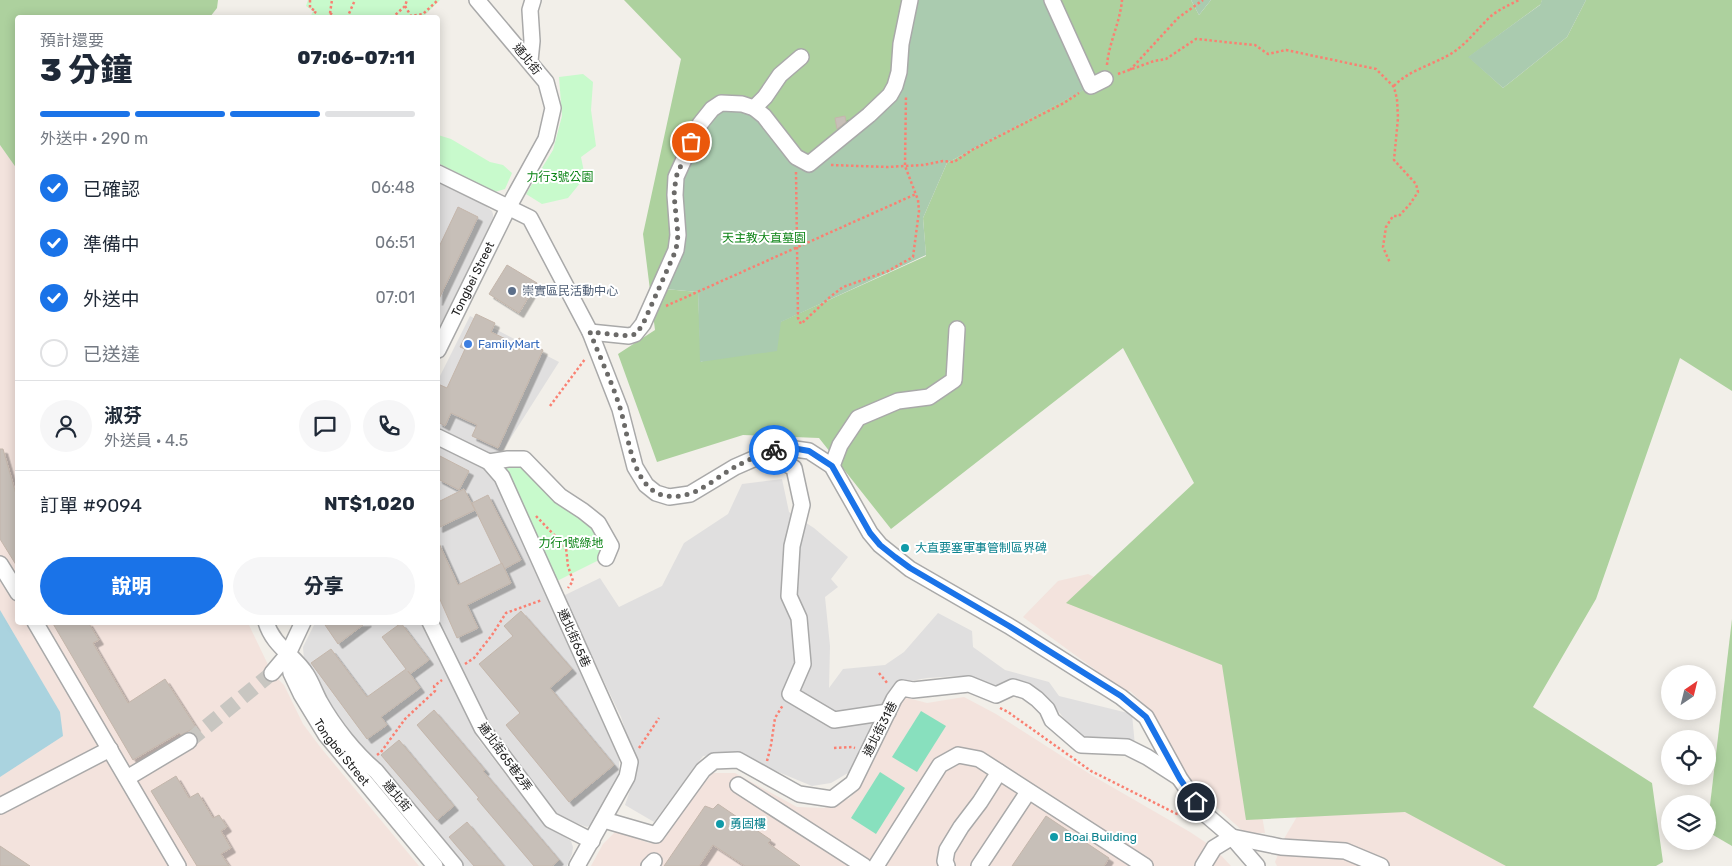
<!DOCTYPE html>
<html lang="zh-TW">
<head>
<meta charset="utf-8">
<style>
	body { margin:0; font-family:Rubik,"Noto Sans TC",sans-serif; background:#f6f6f7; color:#1f2937; height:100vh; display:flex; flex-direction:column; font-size:19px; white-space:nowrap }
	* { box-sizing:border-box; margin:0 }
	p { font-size:16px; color:#747a83 }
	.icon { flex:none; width:28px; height:28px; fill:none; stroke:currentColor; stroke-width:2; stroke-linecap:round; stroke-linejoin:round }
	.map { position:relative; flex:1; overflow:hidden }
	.details { position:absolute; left:15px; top:15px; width:425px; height:610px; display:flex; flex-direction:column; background:#fff; border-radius:5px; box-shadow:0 2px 12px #0003 }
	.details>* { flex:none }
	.needle { width:32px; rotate:35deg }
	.controls { position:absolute; left:1661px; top:665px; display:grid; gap:10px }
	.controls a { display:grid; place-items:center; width:55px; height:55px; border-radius:50%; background:#fff; box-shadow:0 2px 12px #0003; font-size:25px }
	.pin { position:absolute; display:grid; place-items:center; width:42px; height:42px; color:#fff; margin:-21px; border:2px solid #fff; border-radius:50%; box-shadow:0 1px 5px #0007 }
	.courier { position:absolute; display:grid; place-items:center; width:50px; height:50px; margin:-25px; border:4px solid #1a73e8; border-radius:50%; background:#fff; color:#222; box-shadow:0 1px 6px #0007 }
	.overview em { font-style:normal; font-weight:800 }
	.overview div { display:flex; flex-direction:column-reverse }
	.overview { display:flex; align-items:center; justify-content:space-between; height:85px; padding:0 25px }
	h1 { font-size:32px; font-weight:800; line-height:38px }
	.bar { display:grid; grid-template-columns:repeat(4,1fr); gap:8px 5px; align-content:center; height:60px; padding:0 25px }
	.bar i { height:6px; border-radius:4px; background:#e0e1e3 }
	.bar .selected { background:#1a73e8 }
	.bar p { grid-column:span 4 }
	.line { display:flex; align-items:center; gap:12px; padding:0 25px; border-top:1px solid #e0e1e3 }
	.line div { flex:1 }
	.round { display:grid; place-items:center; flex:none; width:52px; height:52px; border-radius:26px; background:#f6f6f7 }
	ol { padding:0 25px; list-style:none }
	li { display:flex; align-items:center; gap:15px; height:55px }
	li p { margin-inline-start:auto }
	li .icon { padding:5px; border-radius:50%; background:#1a73e8; color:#fff; stroke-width:4 }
	li:last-child { color:#747a83 }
	li i { width:28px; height:28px; border:2px solid #e0e1e3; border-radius:50% }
	.cta { display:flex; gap:10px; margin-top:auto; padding:10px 25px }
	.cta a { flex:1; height:58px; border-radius:30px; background:#1a73e8; color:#fff; font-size:20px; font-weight:800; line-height:58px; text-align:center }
	.cta a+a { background:#f6f6f7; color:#1f2937 }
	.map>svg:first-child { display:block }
	.residential { fill:#e0dfdf }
	.military { fill:#f3e3dd }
	.forest { fill:#add19e }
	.cemetery { fill:#aacbaf }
	.park { fill:#c8facc }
	.pitch { fill:#88e0be }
	.water { fill:#aad3df }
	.building { fill:#c7bfb8; stroke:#c4b6ab; filter:url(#shadow) }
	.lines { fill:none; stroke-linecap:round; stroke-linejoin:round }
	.minor-tunnel { stroke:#c8c6c1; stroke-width:15; stroke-dasharray:15 8; stroke-linecap:butt }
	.minor-casing { stroke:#a9a9a9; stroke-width:18 }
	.path { stroke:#fa8072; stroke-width:2.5; stroke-dasharray:2.5 2.5; stroke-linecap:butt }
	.minor { stroke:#fff; stroke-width:15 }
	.done { stroke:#6b6a68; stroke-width:5; stroke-dasharray:0 9 }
	.route { stroke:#1a73e8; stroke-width:6 }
	.service-dot { fill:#5c6f8a; stroke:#fff; stroke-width:2 }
	.shop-dot { fill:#3f7fe0; stroke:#fff; stroke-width:2 }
	.culture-dot { fill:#0f9aa8; stroke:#fff; stroke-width:2 }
	.labels { text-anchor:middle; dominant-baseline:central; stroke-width:4; stroke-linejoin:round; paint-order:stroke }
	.street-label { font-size:12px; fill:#222; stroke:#fff }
	.park-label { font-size:12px; fill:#0c8416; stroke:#fff }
	.service-label { font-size:12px; fill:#4e5e75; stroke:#fff; text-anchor:start }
	.shop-label { font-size:12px; fill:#366cbe; stroke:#fff; text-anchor:start }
	.culture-label { font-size:12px; fill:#0d838f; stroke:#fff; text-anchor:start }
</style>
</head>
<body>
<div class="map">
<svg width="1732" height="866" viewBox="0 0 1732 866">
	<defs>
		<filter id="shadow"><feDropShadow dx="4.5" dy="4.5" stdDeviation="0" flood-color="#0004"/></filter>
	</defs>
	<rect width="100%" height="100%" fill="#f2efe9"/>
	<g class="residential">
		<polygon points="438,181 483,204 492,211 493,214 493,218 438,330"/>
		<polygon points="470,316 559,362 503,450 492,455 438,427 438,380"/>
		<polygon points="438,444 477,464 486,470 494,479 615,750 619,759 619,770 617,780 591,825 587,827 566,819 557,813 497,738 487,722 438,621"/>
		<polygon points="782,479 789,512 814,528 848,557 831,579 838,587 825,597 830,646 829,688 843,669 885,665 904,652 938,613 972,631 973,647 1005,670 1049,682 1059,696 1132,714 1135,746 1089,741 1073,730 1051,702 1023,684 989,690 958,676 927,678 899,683 853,770 831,783 812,786 735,754 703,756 654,822 625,805 634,779 632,750 621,717 563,596 600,578 619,607 662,586 684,543 728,514 742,484"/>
		<polygon points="315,623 421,623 478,739 540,819 551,828 571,841 573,847 572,854 567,866 464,866 374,759 338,724 304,661 303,647"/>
	</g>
	<g class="military">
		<polygon points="0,145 18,169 18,622 248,623 272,673 284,685 303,724 321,748 419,866 0,866"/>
		<polygon points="1088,574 1160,610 1243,665 1254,769 1265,833 1245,833 1214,805 1202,799 1187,782 1144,704 1130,691 1122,691 1093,668 1023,617 1058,581"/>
		<polygon points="904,697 927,703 964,697 996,714 1093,776 1190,832 1214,848 1231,866 591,866 603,844 616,831 649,843 661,840 694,795 713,773 735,773 797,807 824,808 850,798 863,780 901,700"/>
		<polygon points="1308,798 1435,804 1653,866 1277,866 1275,862 1285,837"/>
	</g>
	<g class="forest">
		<polygon points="0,0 218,0 217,8 210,17 18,18 17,169 0,145"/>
		<polygon points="624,0 916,0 903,80 665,289 698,292 701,362 780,322 926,256 923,218 947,163 1085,89 1047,0 1191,0 1199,15 1211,0 1542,0 1541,4 1469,57 1503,88 1567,37 1586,0 1732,0 1732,391 1680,358 1596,599 1533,707 1652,783 1663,862 1656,866 1506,866 1405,812 1246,820 1222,665 1066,603 1194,483 1123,348 891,529 819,438 743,435 657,462 618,354 655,330 643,234 681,59"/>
		<polygon points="1732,619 1732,846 1708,832 1708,822"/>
	</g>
	<g class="cemetery">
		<polygon points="916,0 1047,0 1086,89 947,163 923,218 926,255 781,322 777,351 700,362 698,292 665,289 683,171 704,128 721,110 747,112 761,120 811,168 885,108 905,59"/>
		<polygon points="1191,0 1211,0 1199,15"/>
		<polygon points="1542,0 1586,0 1567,37 1503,88 1468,57 1540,5"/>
	</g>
	<g class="park">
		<polygon points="308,0 440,0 424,16 415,17 310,18 313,11 306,6"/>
		<polygon points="583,74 593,82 591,110 596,146 581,157 585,177 568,198 542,204 526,194 553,150 562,116 559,77"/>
		<polygon points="438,135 451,139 490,162 503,165 512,173 505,189 495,192 438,163"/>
		<polygon points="503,465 520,465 577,511 608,544 603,558 557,581"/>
	</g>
	<g class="pitch">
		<polygon points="921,711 946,726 917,772 892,757"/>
		<polygon points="880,772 905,788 876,834 851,818"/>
	</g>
	<polygon class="water" points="0,610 60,712 63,736 0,777"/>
	<g class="building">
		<polygon points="845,116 846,122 837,129 835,118"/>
		<polygon points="458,207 478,217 438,301 438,249"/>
		<polygon points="507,265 537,283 519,313 489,294"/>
		<polygon points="476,314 495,323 491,332 516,344 519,338 543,350 498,448 472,436 477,425 451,413 445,426 438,422 438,384 447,388 465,349 460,347"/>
		<polygon points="0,449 3,449 18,501 18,568 0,539"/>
		<polygon points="438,455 469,471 459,490 438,479"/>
		<polygon points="464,489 475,510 438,528 438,502"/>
		<polygon points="488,495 521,560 504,569 472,503"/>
		<polygon points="438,541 458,585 502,563 511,583 467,605 478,628 457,638 438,595"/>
		<polygon points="521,611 572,669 550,688 614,765 569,802 506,725 520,713 479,664 513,636 504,626"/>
		<polygon points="52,622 88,622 99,640 93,643 128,703 165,679 196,727 181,735 179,733 133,760"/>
		<polygon points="323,622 367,622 338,644"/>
		<polygon points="401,623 429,660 410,674 408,671 420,688 381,717 387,725 367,739 311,663 331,649 367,697 406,669 382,637"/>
		<polygon points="434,710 485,770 483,771 559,860 552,866 534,866 477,799 479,798 417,725"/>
		<polygon points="399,740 454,806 437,820 381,755"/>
		<polygon points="176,776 189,798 198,793 213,818 219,815 227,827 221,831 231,848 221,854 229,866 197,866 151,791"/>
		<polygon points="718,804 771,840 768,843 800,866 745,866 713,845 699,866 664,866 705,806 713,809"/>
		<polygon points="1046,816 1109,858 1104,866 1012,866"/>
		<polygon points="467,822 504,866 474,866 449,837"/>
		<polygon points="0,846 30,866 0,866"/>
	</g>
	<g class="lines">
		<polyline class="minor-tunnel" points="189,741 272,673"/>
		<g class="minor-casing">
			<g id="minor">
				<polyline points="1052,0 1091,86 1105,79"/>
				<polyline points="530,61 532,41 530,10 533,0"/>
				<polyline points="754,108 765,97 780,75 801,57"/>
				<polyline points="438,173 530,218 590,332 620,409 635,467 646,485 656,493 669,497 690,494 735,467 781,447 809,451 832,466 870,533 880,545 910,569 1009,626 1121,697 1146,717 1180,779 1204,813 1232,837 1257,866"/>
				<polyline points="590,332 629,336 635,334 643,324 676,250 678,235 675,195 676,177 700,124 712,109 721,103 742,104 754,108 764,116 796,157 809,164 869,115 890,95 895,86 899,72 901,44 910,0"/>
				<path id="s1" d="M438,350L508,208L546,139L553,108L546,82L477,0"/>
				<polyline points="438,437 489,462 502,477 630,762 627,777 577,866"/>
				<polyline points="757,457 780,461 794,468 802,505 792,546 789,596 799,618 803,664 790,694 834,720 888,712"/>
				<polyline points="489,462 508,459 524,459 560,496 583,511 598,523 611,546 606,558"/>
				<polyline points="832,466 840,445 858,418 898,401 929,397 954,380 957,329"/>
				<polyline points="0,564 18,593"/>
				<polyline points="35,622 178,866"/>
				<path d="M266,622C273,646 294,655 306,674C312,683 315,693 320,702C334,727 355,753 376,771L455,866"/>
				<path id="s2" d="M303,622L288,654L291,673L301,694L326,735L435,866"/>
				<polyline points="430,622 482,728 551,820 592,841"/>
				<polyline points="272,673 288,654"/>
				<polyline points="127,778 189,741"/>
				<polyline points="738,785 864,866"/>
				<polyline points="0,806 110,749"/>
				<polyline points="604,820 656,835 703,770 714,761 738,760 799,794 832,799 853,783 894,699 902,688 913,690 969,684 996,695 1013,687 1026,691 1037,699 1047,709 1052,720 1081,745 1127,747 1147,757 1178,777"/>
				<polyline points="649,866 654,861"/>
				<polyline points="876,866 940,765 958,755 979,759 1145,866"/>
				<polyline points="947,866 945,861 947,850 961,827 980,802 999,772"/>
				<polyline points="979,866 1028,792"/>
				<polyline points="1203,866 1214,848 1232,837 1281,847 1345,851 1381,866"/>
			</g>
		</g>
		<g class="path">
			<polyline points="310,0 310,8 316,11 312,18"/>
			<polyline points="405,6 411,16 423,14 438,0"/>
			<polyline points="330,13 337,18"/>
			<polyline points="328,18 330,13 332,0"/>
			<polyline points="347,18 355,0"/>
			<polyline points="392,18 405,6 407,0"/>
			<path d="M1107,65C1109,42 1120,23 1122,0"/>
			<polyline points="1130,70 1178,18 1203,0"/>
			<polyline points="1118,74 1154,61 1166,59 1196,39 1255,45 1268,54 1286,50 1376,69 1394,87 1397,99 1398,118 1394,160 1416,184 1418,192 1410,204 1399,216 1393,216 1386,227 1383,247 1390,263"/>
			<path d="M1394,86C1407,72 1428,66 1445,57C1462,49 1473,34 1486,21C1495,11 1507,6 1519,0"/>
			<polyline points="831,165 887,167 923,165 943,161 954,162 972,150 1064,103 1079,93"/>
			<polyline points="796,172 798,318 801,324 830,297 843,287 888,271 913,257 919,211 918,200 905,166 906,95"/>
			<polyline points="666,306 916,194"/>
			<polyline points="550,406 585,359"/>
			<polyline points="536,516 558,539 566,548 568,566 573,581 568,588"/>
			<polyline points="465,664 474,658 492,635 506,613 542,600"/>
			<polyline points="879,673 888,684"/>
			<polyline points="1000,708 1008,712 1091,771 1177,814 1189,814"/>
			<polyline points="639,748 659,718"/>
			<polyline points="834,748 852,747 855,748"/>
			<polyline points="377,755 381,752 405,719 435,691 434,686 442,680"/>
			<polyline points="767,761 771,745 775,718 783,705"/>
		</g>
		<use href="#minor" class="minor"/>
	</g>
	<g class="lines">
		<path class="done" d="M691,142L676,177L674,195L678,235L676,250L643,324L636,334L629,336L590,332C600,358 613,384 621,411C631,446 634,510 689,494C703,490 722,474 735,467C747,460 761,455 774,450"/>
		<polyline class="route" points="774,450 781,446 809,451 832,466 870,533 880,545 895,557 910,568 1009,626 1121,696 1146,717 1180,779 1196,802"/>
	</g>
	<circle class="service-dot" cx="512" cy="291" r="5"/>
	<circle class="shop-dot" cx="468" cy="344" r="5"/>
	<g class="culture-dot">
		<circle cx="905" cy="548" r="5"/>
		<circle cx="720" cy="824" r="5"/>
		<circle cx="1054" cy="837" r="5"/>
	</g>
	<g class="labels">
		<g class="street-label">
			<text transform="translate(527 59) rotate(51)">通北街</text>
			<text stroke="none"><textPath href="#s1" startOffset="79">Tongbei Street</textPath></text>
			<text transform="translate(574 638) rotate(66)">通北街65巷</text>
			<text transform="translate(880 729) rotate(-63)">通北街31巷</text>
			<text stroke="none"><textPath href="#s2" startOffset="149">Tongbei Street</textPath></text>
			<text transform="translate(505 757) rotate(54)">通北街65巷2弄</text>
			<text transform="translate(397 796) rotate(50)">通北街</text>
		</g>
		<g class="park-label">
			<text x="560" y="177">力行3號公園</text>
			<text x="764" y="238">天主教大直墓園</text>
			<text x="571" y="543">力行1號綠地</text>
		</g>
		<g class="service-label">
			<text x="522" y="291">崇實區民活動中心</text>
		</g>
		<g class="shop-label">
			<text x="478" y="344">FamilyMart</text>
		</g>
		<g class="culture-label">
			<text x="915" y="548">大直要塞軍事管制區界碑</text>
			<text x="730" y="824">勇固樓</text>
			<text x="1064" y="837">Boai Building</text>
		</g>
	</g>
</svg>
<div class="controls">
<a><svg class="needle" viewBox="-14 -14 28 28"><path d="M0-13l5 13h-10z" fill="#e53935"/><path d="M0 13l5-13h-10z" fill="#747a83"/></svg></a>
<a><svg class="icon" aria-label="locate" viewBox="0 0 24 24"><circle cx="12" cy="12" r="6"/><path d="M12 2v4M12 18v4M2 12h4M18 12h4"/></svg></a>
<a><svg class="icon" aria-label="layers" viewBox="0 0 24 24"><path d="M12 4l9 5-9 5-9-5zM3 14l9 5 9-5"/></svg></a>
</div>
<div class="pin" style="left:691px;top:142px;background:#ea580c"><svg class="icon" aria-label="bag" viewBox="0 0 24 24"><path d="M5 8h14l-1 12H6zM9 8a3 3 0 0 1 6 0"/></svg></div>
<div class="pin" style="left:1196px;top:802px;background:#1f2937"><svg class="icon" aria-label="home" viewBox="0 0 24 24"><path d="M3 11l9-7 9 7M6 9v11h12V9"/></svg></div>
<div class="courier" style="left:774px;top:450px"><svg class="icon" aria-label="bike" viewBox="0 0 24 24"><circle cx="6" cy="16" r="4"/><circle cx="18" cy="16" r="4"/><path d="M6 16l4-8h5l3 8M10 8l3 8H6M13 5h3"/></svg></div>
<section class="details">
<div class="overview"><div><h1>3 分鐘</h1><p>預計還要</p></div><em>07:06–07:11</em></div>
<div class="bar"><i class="selected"></i><i class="selected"></i><i class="selected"></i><i></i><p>外送中 · 290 m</p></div>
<ol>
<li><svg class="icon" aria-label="check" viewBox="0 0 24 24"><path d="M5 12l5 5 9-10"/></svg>已確認<p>06:48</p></li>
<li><svg class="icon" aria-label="check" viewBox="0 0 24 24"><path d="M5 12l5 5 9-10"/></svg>準備中<p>06:51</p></li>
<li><svg class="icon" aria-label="check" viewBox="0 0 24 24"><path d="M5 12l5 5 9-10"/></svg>外送中<p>07:01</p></li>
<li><i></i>已送達</li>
</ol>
<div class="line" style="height:90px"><a class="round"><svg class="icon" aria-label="person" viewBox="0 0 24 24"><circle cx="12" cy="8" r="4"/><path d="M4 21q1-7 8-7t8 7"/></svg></a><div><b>淑芬</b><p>外送員 · 4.5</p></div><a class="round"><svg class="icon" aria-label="chat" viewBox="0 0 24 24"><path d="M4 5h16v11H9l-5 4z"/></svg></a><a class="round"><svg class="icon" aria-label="phone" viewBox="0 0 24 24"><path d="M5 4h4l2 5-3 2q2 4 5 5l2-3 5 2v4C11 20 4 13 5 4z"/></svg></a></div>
<div class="line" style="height:65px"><div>訂單 #9094</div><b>NT$1,020</b></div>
<div class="cta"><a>說明</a><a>分享</a></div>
</section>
</div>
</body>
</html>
